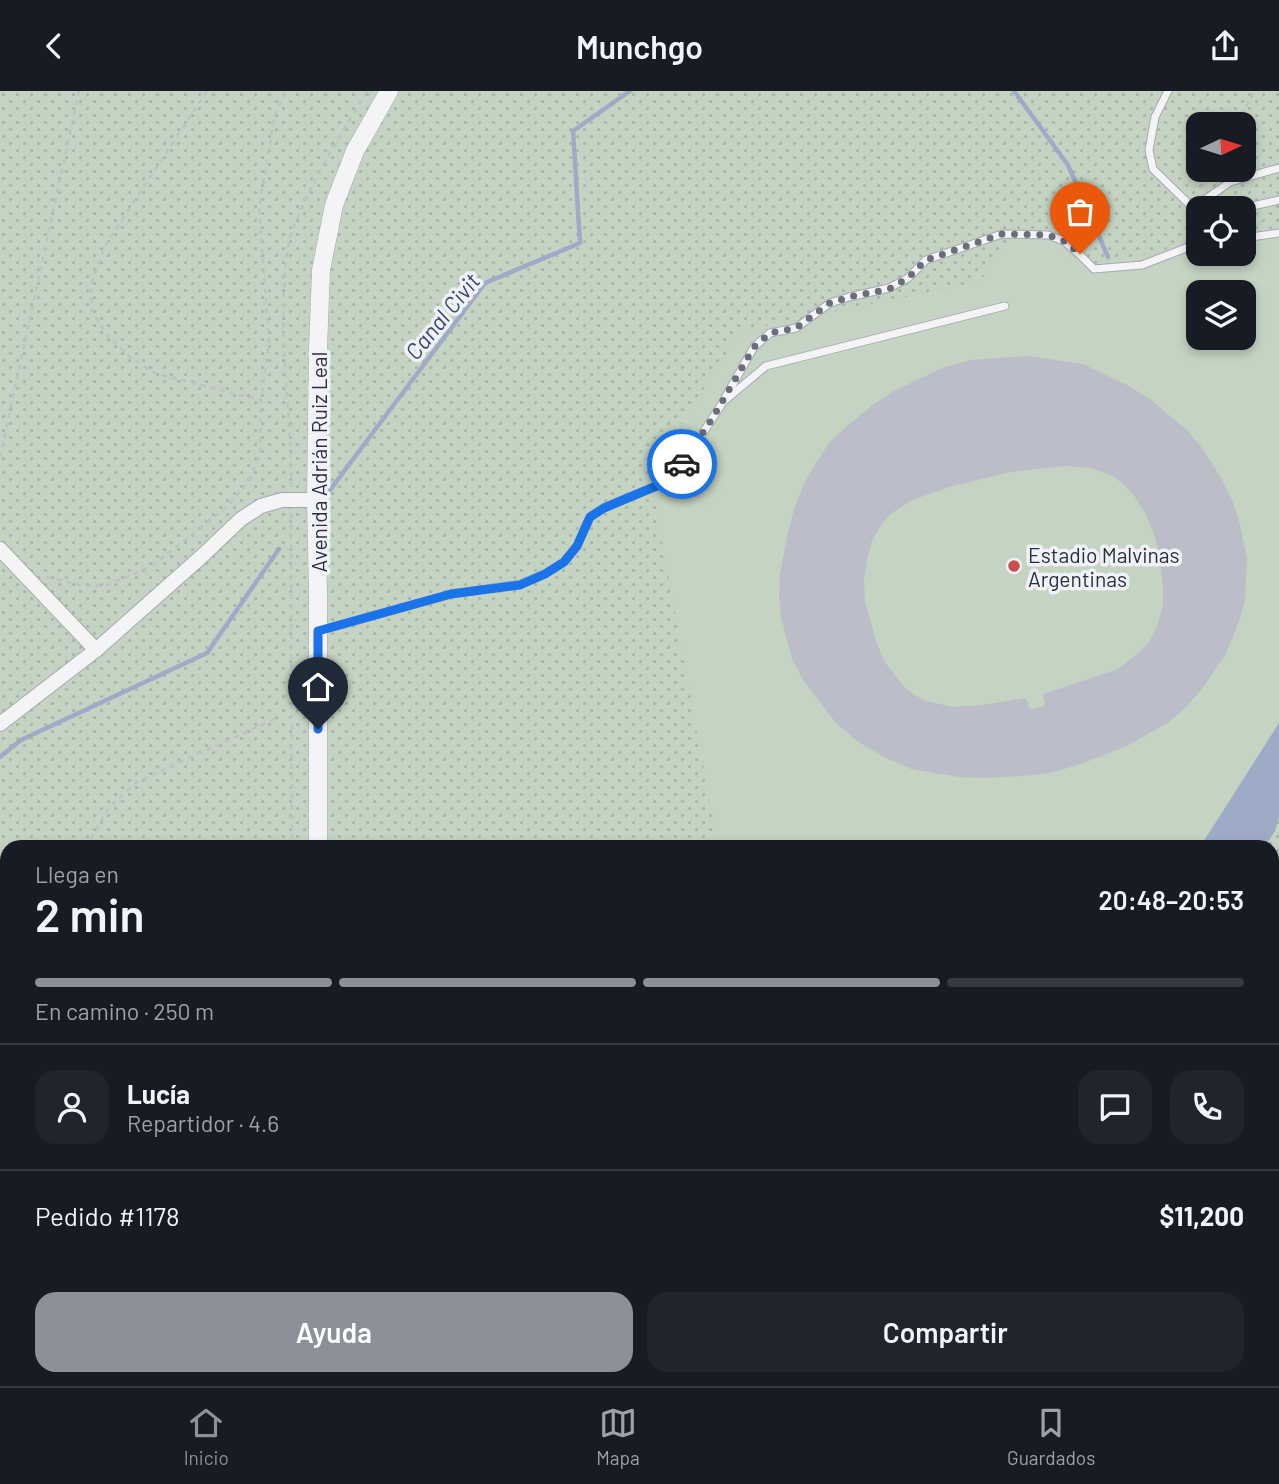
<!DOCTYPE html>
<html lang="es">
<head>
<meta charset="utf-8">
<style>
	body { margin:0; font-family:Barlow,sans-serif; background:#20242c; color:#f1f3f6; height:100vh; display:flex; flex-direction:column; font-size:26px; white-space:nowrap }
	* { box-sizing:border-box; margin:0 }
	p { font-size:23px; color:#9ea1a6 }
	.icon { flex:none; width:38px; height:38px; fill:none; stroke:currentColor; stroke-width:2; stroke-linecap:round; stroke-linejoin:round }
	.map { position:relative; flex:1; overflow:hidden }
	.panel { position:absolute; left:0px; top:749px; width:1279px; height:546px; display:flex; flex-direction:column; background:#171b24; border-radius:21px 21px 0 0; box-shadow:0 4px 10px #0003 }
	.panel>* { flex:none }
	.needle { width:46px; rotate:86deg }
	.controls { position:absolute; left:1186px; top:21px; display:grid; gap:14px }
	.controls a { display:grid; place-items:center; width:70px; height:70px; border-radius:14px; background:#171b24; box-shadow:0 4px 10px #0003; font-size:35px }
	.pin { position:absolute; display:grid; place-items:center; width:60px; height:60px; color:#fff; margin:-72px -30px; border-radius:50% 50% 50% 0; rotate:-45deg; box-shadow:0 0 7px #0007 }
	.pin .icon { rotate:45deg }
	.courier { position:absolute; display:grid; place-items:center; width:70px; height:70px; margin:-35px; border:5px solid #1a73e8; border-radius:50%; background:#fff; color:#222; box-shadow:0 2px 9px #0007 }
	.overview em { font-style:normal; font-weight:600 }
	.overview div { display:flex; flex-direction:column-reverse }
	.overview { display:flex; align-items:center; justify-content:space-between; height:119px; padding:0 35px }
	h1 { font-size:46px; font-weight:600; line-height:52px }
	.bar { display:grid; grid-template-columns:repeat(4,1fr); gap:10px 7px; align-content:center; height:84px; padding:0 35px }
	.bar i { height:9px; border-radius:5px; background:#363941 }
	.bar .selected { background:#8c9099 }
	.bar p { grid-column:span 4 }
	.line { display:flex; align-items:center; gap:18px; padding:0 35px; border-top:2px solid #363941 }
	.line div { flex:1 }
	.round { display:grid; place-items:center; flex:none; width:74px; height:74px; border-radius:21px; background:#20242c }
	.cta { display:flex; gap:14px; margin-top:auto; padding:14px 35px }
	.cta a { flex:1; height:80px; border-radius:21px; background:#8c9099; color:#fff; font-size:28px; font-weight:600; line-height:80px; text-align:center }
	.cta a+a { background:#20242c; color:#f1f3f6 }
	header { display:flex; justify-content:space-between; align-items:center; height:91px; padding:0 35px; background:#171b24; font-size:32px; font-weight:600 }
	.menu { display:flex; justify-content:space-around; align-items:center; height:98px; border-top:2px solid #363941; background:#171b24; font-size:19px; color:#9ea1a6 }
	.menu a { display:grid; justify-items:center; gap:4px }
	.menu .selected { color:#8c9099 }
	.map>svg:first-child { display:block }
	.grass { fill:url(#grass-dots); fill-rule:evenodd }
	.garden { fill:#c4d3c2; fill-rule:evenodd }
	.water { fill:#9eabc7 }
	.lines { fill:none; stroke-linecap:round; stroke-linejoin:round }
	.stream { stroke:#9eabc7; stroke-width:4.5 }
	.building { fill:#bbbec9; fill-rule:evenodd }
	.service-casing { stroke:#a6a9b3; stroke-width:9 }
	.minor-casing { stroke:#a6a9b3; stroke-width:16 }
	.tertiary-casing { stroke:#a6a9b3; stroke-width:19 }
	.path { stroke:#bfc1c7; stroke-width:2.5; stroke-dasharray:5 5; stroke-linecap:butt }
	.service { stroke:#f4f4f7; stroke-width:7 }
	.minor { stroke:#f4f4f7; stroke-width:14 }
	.tertiary { stroke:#f4f4f7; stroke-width:18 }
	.done { stroke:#6a6e7b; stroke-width:7; stroke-dasharray:0 12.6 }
	.route { stroke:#1a73e8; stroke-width:9 }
	.poi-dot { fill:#c84d4c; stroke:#f0f2f7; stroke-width:2.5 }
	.labels { text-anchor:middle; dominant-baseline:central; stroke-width:7; stroke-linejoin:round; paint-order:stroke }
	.street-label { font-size:21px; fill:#2a2f40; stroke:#f0f2f7 }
	.poi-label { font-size:21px; fill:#2a2f40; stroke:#f0f2f7; text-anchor:start }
	.water-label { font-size:23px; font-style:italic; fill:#364772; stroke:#f0f2f7 }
</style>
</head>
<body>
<header><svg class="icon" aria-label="back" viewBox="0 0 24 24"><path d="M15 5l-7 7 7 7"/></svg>Munchgo<svg class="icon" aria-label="share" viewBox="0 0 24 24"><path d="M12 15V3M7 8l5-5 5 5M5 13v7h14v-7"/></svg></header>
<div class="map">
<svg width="1279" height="1295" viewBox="0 0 1279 1295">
	<defs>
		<pattern id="grass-dots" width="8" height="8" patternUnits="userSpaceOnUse" patternTransform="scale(1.75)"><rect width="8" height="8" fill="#c4d3c2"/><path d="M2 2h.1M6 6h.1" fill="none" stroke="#a9b5a8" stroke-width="1.8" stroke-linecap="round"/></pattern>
	</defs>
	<rect width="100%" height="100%" fill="#e1e3e9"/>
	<path class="grass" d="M0,0H1279V1295H0ZM1199,33H1244V79H1199ZM1199,117H1244V163H1199ZM1199,201H1244V247H1199ZM7,756H1272V1288H7Z"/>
	<path class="garden" d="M1059,136L1093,173L1199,154V163H1244V145L1279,138V632L1200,756H718L650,384L740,240L980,191L1009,147ZM1199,201H1244V247H1199Z"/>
	<polygon class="water" points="1279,632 1279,725 1275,740 1267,752 1260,756 1205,756 1202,753"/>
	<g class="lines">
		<g class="stream">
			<polyline points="1014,0 1068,74 1108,166"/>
			<polyline points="327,403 485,192 580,152 573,40 630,0"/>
			<polyline points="0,666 21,649 207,562 279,458"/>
			<polyline points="1272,939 1279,937"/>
			<polyline points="733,1295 738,1288"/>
		</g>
	</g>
	<g class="building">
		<path d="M1028,265L1083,273L1127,294L1150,308L1188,340L1202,357L1224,392L1233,411L1239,430L1247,467L1245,509L1240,527L1233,546L1225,564L1202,598L1187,615L1169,631L1127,655L1081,673L1054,681L1034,684L986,687L960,686L911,678L884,666L857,650L836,632L804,590L792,568L781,526L779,504L780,483L788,440L795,415L805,391L817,370L830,351L847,335L873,314L894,300L942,277L970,269ZM1065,375L1091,377L1113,385L1125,395L1135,406L1145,422L1153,440L1158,457L1163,495V515L1158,532L1151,548L1140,561L1118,578L1043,603L1045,615L1030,618L1026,607L983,614L953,616L926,610L915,604L904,596L884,570L876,550L865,510L864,489L867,470L871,452L883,431L892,422L912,409L953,395L1010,381Z"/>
		<polygon points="1272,1210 1279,1213 1279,1264 1272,1261"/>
		<polygon points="1164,1288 1191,1288 1187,1295 1177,1295"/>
	</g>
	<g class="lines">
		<g class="service-casing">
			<g id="service">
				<polyline points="1168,0 1155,26 1149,59 1153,78 1193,117 1199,119"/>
				<polyline points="1244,117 1279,109"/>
				<polyline points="1199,137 1196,134 1193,117 1230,91 1279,77"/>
				<polyline points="1244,147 1279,142"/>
				<polyline points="725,307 754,256 770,242 796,237 830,212 849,206 889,197 908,187 926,169 1002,143 1048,144 1064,150 1079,163 1094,178 1142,174 1199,152"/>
				<polyline points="319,540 451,503 520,493 545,483 564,471 577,455 590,426 604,417 673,388 723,311 766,275 1005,215"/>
				<polyline points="1272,913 1279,911"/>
				<polyline points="0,1242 7,1240"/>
				<polyline points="157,1288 158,1295"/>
				<polyline points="1240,1288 1254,1295"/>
			</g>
		</g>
		<g class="minor-casing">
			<g id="minor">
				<polyline points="0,458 96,559"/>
				<polyline points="0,633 96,559 201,466 241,428 261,415 282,409 316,409"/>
				<polyline points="539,1295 541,1288"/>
				<polyline points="585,1295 589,1288"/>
			</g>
		</g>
		<g class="tertiary-casing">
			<g id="tertiary">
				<polyline points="318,756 318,501 316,409 318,258 321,179 334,114 355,60 389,0"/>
				<polyline points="314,1295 314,1288"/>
			</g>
		</g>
		<g class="path">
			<polyline points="207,0 104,156 91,194 92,220 107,244 131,267 155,282 260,309"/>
			<polyline points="1236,33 1255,0"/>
			<polyline points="1201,97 1211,79"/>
			<polyline points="0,366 79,0"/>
			<path d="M291,396C292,332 281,268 284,204C285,183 285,161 292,141C310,91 340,46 367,0"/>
			<polyline points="291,423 292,756"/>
			<polyline points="47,486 84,495 107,494 152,475 228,415 249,390 260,364 261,309 269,253 259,116 275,23 286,0"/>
			<polyline points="86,756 109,716 137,691 279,626"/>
			<polyline points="1272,819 1279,812"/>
			<polyline points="0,870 7,867"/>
			<polyline points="0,1176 7,1175"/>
			<polyline points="59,1288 60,1295"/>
			<polyline points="292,1288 292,1295"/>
		</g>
		<use href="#service" class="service"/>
		<use href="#minor" class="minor"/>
		<use href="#tertiary" class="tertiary"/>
	</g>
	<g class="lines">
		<polyline class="done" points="682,373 712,328 754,256 770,242 796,237 830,212 849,206 889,198 908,187 926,169 1002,143 1048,144 1064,150 1080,163"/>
		<polyline class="route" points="318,638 318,540 451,503 520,494 545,483 564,471 577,455 590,426 604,417 673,388 682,373"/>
	</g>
	<circle class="poi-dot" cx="1014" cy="475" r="7"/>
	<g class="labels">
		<g class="street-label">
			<text transform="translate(318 371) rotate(-90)">Avenida Adrián Ruiz Leal</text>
		</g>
		<g class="poi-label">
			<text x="1028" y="463">Estadio Malvinas<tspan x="1028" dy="24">Argentinas</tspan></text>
		</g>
		<g class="water-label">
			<text transform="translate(442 225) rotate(-51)">Canal Civit</text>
		</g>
	</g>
</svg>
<div class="controls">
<a><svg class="needle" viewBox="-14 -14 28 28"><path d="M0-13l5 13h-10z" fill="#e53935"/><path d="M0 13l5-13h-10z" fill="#9ea1a6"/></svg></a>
<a><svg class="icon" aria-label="locate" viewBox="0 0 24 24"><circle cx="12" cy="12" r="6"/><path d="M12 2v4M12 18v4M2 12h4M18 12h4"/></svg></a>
<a><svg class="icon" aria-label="layers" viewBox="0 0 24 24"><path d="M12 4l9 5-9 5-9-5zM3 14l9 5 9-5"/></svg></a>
</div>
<div class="pin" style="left:1080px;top:163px;background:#ea580c"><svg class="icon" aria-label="bag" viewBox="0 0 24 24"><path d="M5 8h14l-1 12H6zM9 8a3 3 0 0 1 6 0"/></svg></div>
<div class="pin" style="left:318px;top:638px;background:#1f2937"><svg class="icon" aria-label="home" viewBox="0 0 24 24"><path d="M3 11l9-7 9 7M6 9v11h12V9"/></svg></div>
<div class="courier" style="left:682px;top:373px"><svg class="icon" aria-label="car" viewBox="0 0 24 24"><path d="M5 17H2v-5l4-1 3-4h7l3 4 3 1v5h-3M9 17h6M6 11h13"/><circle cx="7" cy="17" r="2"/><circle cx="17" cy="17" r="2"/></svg></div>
<section class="panel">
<div class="overview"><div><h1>2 min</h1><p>Llega en</p></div><em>20:48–20:53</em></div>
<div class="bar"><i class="selected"></i><i class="selected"></i><i class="selected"></i><i></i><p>En camino · 250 m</p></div>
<div class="line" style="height:126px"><a class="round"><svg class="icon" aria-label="person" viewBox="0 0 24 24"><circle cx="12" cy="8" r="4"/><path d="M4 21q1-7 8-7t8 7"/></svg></a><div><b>Lucía</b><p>Repartidor · 4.6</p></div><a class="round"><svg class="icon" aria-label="chat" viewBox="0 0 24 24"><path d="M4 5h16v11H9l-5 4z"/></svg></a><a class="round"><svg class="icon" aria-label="phone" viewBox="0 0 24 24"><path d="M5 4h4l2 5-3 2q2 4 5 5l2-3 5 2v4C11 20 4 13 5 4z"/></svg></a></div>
<div class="line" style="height:91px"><div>Pedido #1178</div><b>$11,200</b></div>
<div class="cta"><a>Ayuda</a><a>Compartir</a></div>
</section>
</div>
<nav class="menu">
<a class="selected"><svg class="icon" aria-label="home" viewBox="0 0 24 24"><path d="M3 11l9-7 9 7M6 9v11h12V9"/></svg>Inicio</a>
<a><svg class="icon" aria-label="map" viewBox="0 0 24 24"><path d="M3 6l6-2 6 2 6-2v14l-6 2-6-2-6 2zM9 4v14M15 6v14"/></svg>Mapa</a>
<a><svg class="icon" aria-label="saved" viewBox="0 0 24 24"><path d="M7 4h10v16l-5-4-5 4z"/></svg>Guardados</a>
</nav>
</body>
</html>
